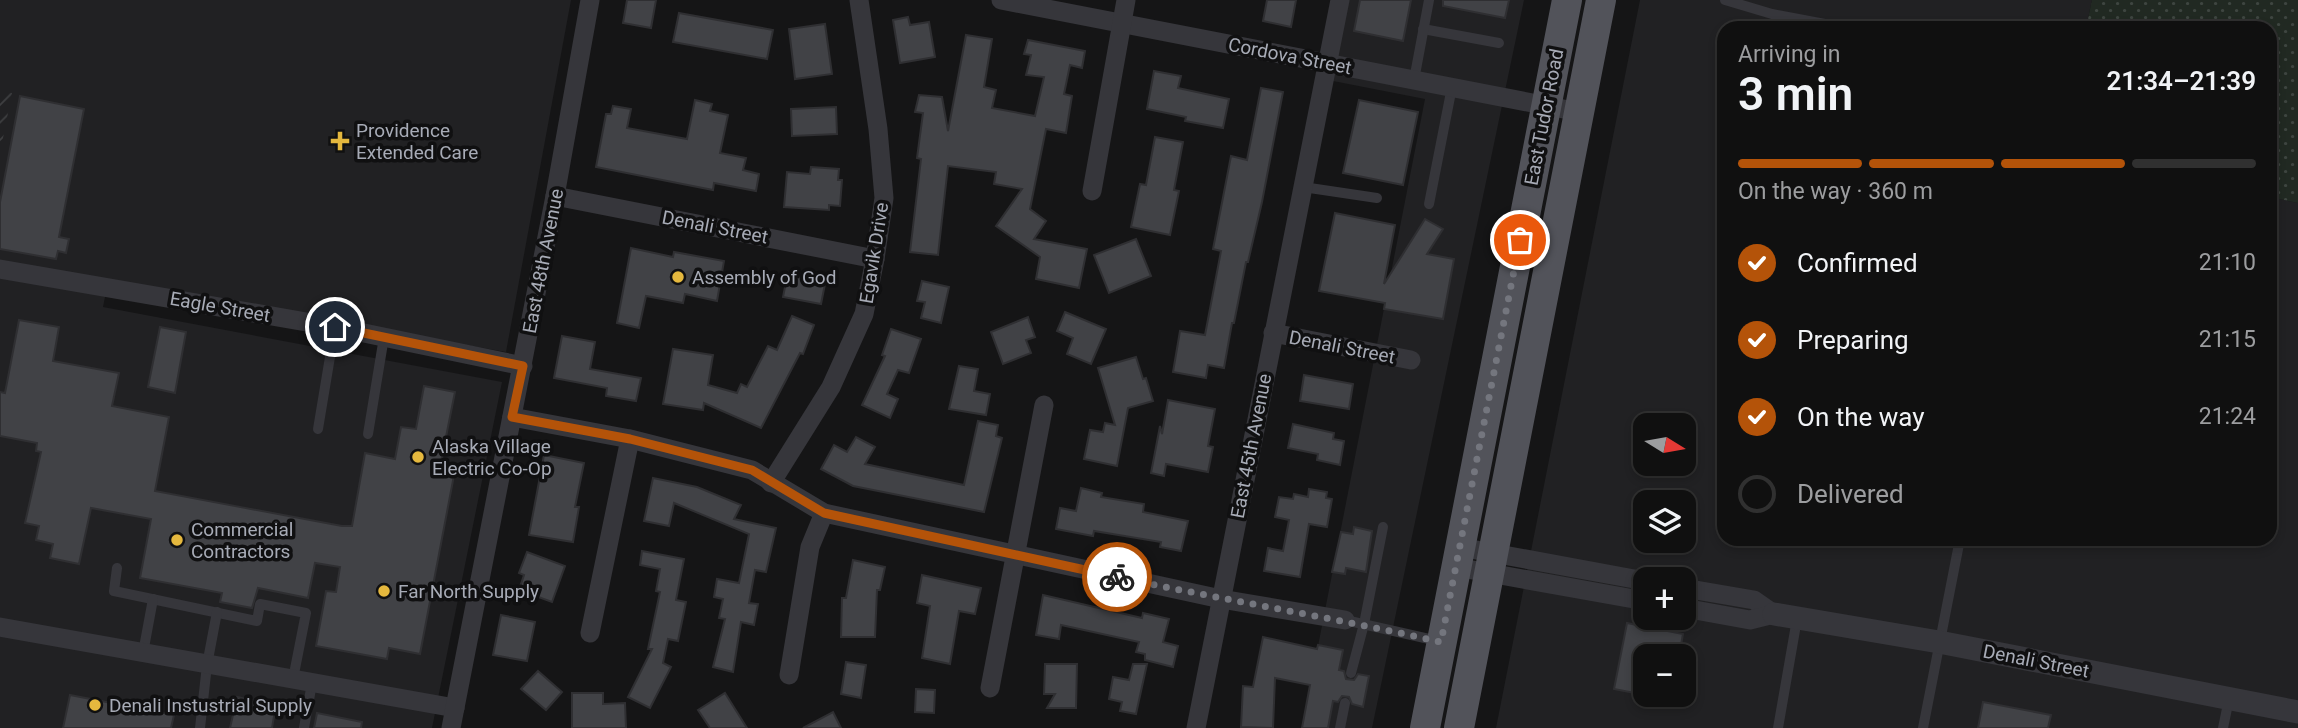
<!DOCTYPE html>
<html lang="en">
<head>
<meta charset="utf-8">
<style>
	body { margin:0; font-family:Roboto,sans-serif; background:#1e1e1e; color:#f1f3f6; height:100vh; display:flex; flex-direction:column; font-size:26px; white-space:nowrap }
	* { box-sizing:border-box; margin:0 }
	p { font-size:23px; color:#9c9d9f }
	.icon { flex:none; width:38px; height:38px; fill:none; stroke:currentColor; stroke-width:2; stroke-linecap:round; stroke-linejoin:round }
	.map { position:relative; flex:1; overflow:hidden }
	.panel { position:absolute; left:1717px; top:21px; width:560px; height:525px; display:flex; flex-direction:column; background:#101010; border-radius:21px; box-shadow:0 4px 10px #0003,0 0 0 2px #303030 }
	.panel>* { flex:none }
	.needle { width:46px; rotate:101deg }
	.fabs { position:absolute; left:1633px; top:413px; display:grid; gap:14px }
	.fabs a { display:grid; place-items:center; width:63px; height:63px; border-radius:14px; background:#101010; box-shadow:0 4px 10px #0003,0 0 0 2px #303030; font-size:35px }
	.pin { position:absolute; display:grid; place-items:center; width:60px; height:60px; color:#fff; margin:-30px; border:4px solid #fff; border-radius:50%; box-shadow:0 2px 7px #0007 }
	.courier { position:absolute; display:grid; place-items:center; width:70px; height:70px; margin:-35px; border:5px solid #b45309; border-radius:50%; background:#fff; color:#222; box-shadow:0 2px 9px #0007 }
	.overview em { font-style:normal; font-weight:600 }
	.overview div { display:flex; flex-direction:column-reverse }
	.overview { display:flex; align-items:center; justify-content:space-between; height:119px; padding:0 21px }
	h1 { font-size:46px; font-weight:600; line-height:52px }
	.bar { display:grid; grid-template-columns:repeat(4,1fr); gap:10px 7px; align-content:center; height:84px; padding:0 21px }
	.bar i { height:9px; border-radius:5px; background:#303030 }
	.bar .on { background:#b45309 }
	.bar p { grid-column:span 4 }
	ol { padding:0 21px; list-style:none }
	li { display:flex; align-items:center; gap:21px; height:77px }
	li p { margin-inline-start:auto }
	li .icon { padding:7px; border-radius:50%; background:#b45309; color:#fff; stroke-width:4 }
	li:last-child { color:#9c9d9f }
	li i { width:38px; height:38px; border:4px solid #303030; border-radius:50% }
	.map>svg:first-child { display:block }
	.built { fill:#212123; fill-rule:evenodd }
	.industrial { fill:url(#industrial-furrows) }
	.park { fill:url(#park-dots) }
	.building { fill:#414246; stroke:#2f2f32; stroke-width:2 }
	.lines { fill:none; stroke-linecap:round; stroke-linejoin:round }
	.service { stroke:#36363b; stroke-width:10 }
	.minor { stroke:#36363b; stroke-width:19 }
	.tertiary { stroke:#36363b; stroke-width:23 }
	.primary { stroke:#52535a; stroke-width:30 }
	.done { stroke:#74767e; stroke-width:7; stroke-dasharray:0 12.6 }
	.route { stroke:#b45309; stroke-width:9 }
	.poi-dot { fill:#e5b83e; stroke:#101011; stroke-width:2.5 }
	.labels { text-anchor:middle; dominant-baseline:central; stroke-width:7; stroke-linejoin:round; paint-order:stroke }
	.street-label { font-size:19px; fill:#a7abb6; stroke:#101011 }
	.poi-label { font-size:19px; fill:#a7abb6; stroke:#101011; text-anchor:start }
</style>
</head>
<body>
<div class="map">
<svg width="2298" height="728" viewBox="0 0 2298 728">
	<defs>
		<pattern id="industrial-furrows" width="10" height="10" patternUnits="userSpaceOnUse" patternTransform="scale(1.75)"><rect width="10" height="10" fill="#212123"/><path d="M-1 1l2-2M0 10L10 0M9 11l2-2" fill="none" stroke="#3e3f41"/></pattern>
		<pattern id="park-dots" width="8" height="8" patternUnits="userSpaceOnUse" patternTransform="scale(1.75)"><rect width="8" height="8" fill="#212922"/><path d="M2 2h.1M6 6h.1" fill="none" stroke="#3e4540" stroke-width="1.8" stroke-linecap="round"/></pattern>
	</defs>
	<rect width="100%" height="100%" fill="#151516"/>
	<g class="built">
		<polygon points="0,0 571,0 506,352 108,282 103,307 502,382 432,728 0,728"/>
		<polygon points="1344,0 1524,0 1372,728 1302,728 1425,99 1328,80"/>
		<path d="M1640,0H2092L2086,28H1724V539H2270V197L2298,203V728H1496ZM1645,425H1684V464H1645ZM1645,502H1684V541H1645ZM1645,579H1684V618H1645ZM1645,656H1684V695H1645Z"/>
	</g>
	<polygon class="industrial" points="0,91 12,93 0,153"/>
	<polygon class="park" points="2092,0 2298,0 2298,203 2270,197 2270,28 2086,28"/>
	<g class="building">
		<polygon points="627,0 656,0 651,28 623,23"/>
		<polygon points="1267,0 1296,0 1291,27 1263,21"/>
		<polygon points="1360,0 1411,0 1403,41 1354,31"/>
		<polygon points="1443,0 1509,0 1505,18 1443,6"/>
		<polygon points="679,13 773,30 767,59 673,42"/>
		<polygon points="908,17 910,25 929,22 935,57 900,63 893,20"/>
		<polygon points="825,24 832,74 795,79 789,29"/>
		<polygon points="966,35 992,39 984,87 996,90 992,108 1035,116 1044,77 1026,75 1031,55 1024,54 1028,40 1085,51 1082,68 1070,65 1064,94 1072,96 1066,133 1046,129 1030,209 1046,221 1034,239 1087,249 1079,288 1036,279 1040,257 996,226 1022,189 994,184 996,172 948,166 938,255 910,252 921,159 917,158 923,113 915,112 919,95 942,97 948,131"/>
		<polygon points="1154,71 1181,76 1178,88 1229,99 1223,128 1185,121 1186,117 1147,109"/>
		<polygon points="1261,88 1283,92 1262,202 1248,262 1246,262 1234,323 1232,323 1224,368 1208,365 1206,378 1173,372 1180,331 1205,335 1221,251 1213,249 1231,156 1247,160"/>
		<polygon points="20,96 84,109 59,237 69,239 66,253 58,251 56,259 0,249 0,202"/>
		<polygon points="695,100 712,104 710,111 728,115 720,153 746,158 743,170 759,174 756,191 714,183 713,190 596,167 606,114 611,114 613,106 631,109 627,128 687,139"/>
		<polygon points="1359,100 1418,112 1403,185 1343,173"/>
		<polygon points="836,107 837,134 792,136 791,109"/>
		<polygon points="1155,137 1183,142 1174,190 1179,191 1170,235 1131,227 1140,184 1146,185"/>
		<polygon points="811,167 839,169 838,180 842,180 840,206 829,205 829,210 784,207 787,172 810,174"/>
		<polygon points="1335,213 1395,225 1384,284 1425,219 1443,229 1427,254 1454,259 1443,319 1384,309 1385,303 1319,291"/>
		<polygon points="1136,239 1151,276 1109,293 1094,255"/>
		<polygon points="631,248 673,257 674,252 724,261 717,301 685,294 683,303 646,296 639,328 617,323"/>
		<polygon points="788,272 826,279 821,304 783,297"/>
		<polygon points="922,281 949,287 941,323 921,318 925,302 917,301"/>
		<polygon points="1065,312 1106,329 1091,364 1067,354 1073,338 1057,331"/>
		<polygon points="792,316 814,325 803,354 800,353 761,428 704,403 703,410 663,404 673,349 713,355 708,385 737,393 741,384 747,387 768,346 777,350"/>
		<polygon points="1028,317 1035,337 1026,340 1031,353 1003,364 991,332"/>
		<polygon points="19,320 59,327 53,361 119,373 112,406 169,417 155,491 342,526 352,526 365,453 395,459 401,427 416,429 424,386 455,392 440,467 455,470 420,654 389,648 387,659 316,646 326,591 336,592 340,567 315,563 308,598 258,588 252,608 220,602 222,593 140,578 151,519 91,508 79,564 50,558 53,544 36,540 39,526 25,523 41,452 36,451 37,443 0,436 0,392 5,393"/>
		<polygon points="160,327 186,332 175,393 148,387"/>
		<polygon points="891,329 921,339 909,373 898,370 887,394 898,399 890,418 862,405 885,356 882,355"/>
		<polygon points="562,336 595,342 590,369 641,378 636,401 606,396 607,388 554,378"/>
		<polygon points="1136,357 1143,379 1146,378 1153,401 1128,408 1117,466 1084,459 1090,430 1103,432 1105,423 1115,425 1098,368"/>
		<polygon points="959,366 978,369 974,391 990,394 986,415 949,409"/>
		<polygon points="1304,375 1353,384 1349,409 1300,401"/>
		<polygon points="1168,400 1215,409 1208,446 1213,447 1208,472 1166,464 1164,476 1151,473 1160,426 1162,434"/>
		<polygon points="978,421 998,425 996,436 1002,438 984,512 853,486 821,469 834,445 847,452 856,437 875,447 865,464 964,485"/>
		<polygon points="1293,424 1334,433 1333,439 1344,441 1340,465 1317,460 1318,454 1288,448"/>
		<polygon points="544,455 584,463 575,507 579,507 573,542 529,535"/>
		<polygon points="653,478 697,487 741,505 734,519 776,528 766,572 755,570 749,603 758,604 754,625 741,622 733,672 713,667 725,619 719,618 723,599 714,597 717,579 739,583 749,534 674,503 669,526 644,521"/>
		<polygon points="1081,488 1102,493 1101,497 1144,504 1143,512 1188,521 1181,551 1160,547 1161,542 1094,531 1093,536 1056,529 1060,508 1076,511"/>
		<polygon points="1309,489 1327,492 1326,498 1332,499 1327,527 1309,524 1300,577 1264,571 1268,548 1283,551 1289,520 1275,517 1279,497 1293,499 1294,494 1308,497"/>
		<polygon points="1354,527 1372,531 1366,572 1346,568 1345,574 1332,572 1341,532 1353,534"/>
		<polygon points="642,551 684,559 676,600 686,602 678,641 668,639 663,663 671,667 650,708 628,697 652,649 648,649 660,592 656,591 660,569 640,565"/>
		<polygon points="527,552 565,566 552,602 519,590 524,575 519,573"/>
		<polygon points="853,560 885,567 880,590 877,590 875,637 841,637 842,598 846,598"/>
		<polygon points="922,575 981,588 975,614 959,611 950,664 922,658 930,606 917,603"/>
		<polygon points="1043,595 1142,618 1143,613 1169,619 1163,642 1178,646 1173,667 1145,660 1145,654 1136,652 1139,642 1061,625 1059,639 1036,635"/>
		<polygon points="501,615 535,622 527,661 493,655"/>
		<polygon points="1627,623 1683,634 1679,656 1645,656 1645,695 1614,689"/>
		<polygon points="1263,637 1317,649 1318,645 1343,650 1339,670 1344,671 1346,679 1354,680 1358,674 1369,676 1363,707 1352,704 1349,697 1342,696 1338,702 1333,701 1328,728 1302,728 1310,685 1275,678 1273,728 1241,727 1243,686 1253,687"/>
		<polygon points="846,662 866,665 861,698 841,694"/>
		<polygon points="1045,664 1077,664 1076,708 1047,708 1055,694 1044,694"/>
		<polygon points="1133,664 1147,664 1136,714 1120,711 1122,702 1109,699 1113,677 1129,680"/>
		<polygon points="538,671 562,692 546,710 521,689"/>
		<polygon points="916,689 935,690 934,713 915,712"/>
		<polygon points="572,693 603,693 603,704 625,703 626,728 572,728"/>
		<polygon points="725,693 747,728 710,728 698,710"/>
		<polygon points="70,695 174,715 171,728 63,728"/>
		<polygon points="237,697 276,705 272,728 230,728"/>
		<polygon points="1983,702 2051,715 2048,728 1978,728"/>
		<polygon points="833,712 841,728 803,728"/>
		<polygon points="317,713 362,722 361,728 314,728"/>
	</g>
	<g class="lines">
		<g class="service">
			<polyline points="1725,0 1772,14 1846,28"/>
			<polyline points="1423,29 1499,43"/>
			<polyline points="1414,80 1429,0"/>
			<polyline points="1303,187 1377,198"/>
			<polyline points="1429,204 1452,87"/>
			<polyline points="318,429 335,327"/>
			<polyline points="368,434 384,337"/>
			<polyline points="117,568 114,591 257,621 260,604 306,613 293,679"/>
			<polyline points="1345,620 1438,641"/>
			<polyline points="143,653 153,599"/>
			<polyline points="1351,673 1364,624 1383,527"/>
			<polyline points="200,728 207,665 217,612"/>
			<polyline points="304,728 312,683"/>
			<polyline points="1340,728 1345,703"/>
			<polyline points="1778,728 1797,619"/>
			<polyline points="1923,728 1960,539"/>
			<polyline points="2223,728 2229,699"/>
		</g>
		<g class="minor">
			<polyline points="1001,0 1579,112"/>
			<polyline points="1092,191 1126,0"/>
			<polyline points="555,196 875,259"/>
			<polyline points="0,269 335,327 523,366"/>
			<polyline points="1273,333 1411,360"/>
			<polyline points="512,417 630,439 752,470 824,513 1221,599 1345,620"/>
			<polyline points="771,483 831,387 864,314 875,259 884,198 878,129 859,0"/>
			<polyline points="1460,547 1645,581"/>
			<polyline points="1456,567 1645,601"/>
			<polyline points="1684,588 1754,600 1774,614"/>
			<polyline points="1684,608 1750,620 1774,614"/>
			<polyline points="0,627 455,708"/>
			<polyline points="590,633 630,439"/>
			<polyline points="789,675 810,547 824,513"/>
			<polyline points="990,688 1044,405"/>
			<polyline points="451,728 555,196 590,0"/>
			<polyline points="1196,728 1340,0"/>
		</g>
		<polyline class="tertiary" points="1774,614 1939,642 2298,712"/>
		<g class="primary">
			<polyline points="1425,728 1567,0"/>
			<polyline points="1459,728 1601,0"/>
		</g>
	</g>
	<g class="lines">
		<path class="done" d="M1117,577C1225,600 1334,618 1441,642L1520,240"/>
		<polyline class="route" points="335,327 523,366 512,417 630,439 752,470 824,513 1117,577"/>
	</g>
	<g class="poi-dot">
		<path d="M336.5 130.5h7v7h7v7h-7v7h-7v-7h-7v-7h7z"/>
		<circle cx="678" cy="277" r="7"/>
		<circle cx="418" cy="457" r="7"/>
		<circle cx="177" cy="540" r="7"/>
		<circle cx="384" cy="591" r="7"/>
		<circle cx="95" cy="705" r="7"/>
	</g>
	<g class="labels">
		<g class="street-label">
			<text transform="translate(1290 56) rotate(11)">Cordova Street</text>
			<text transform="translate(1544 117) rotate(-79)">East Tudor Road</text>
			<text transform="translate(715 227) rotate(11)">Denali Street</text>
			<text transform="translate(874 253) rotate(-81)">Egavik Drive</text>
			<text transform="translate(543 261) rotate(-79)">East 48th Avenue</text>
			<text transform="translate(220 307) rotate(10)">Eagle Street</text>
			<text transform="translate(1342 347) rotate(11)">Denali Street</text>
			<text transform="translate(1251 446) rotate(-79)">East 45th Avenue</text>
			<text transform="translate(2036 661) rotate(11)">Denali Street</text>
		</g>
		<g class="poi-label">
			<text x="356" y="130">Providence<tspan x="356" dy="22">Extended Care</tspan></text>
			<text x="692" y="277">Assembly of God</text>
			<text x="432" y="446">Alaska Village<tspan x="432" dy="22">Electric Co-Op</tspan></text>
			<text x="191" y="529">Commercial<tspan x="191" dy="22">Contractors</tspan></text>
			<text x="398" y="591">Far North Supply</text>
			<text x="109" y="705">Denali Instustrial Supply</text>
		</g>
	</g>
</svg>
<div class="fabs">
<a><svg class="needle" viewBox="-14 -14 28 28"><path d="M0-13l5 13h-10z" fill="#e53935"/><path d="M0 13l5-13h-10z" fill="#9c9d9f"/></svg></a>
<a><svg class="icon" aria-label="layers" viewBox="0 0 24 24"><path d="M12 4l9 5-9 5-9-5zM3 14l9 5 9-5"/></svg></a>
<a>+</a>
<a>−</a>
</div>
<div class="pin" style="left:1520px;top:240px;background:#ea580c"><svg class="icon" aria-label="bag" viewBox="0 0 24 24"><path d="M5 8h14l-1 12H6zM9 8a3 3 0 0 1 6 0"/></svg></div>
<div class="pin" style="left:335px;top:327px;background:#1f2937"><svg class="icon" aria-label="home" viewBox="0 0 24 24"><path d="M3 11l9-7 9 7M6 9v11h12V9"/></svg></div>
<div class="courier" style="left:1117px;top:577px"><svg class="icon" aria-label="bike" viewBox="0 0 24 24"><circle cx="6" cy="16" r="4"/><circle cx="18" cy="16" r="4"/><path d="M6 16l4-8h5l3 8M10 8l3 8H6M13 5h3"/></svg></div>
<section class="panel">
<div class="overview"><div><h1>3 min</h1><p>Arriving in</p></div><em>21:34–21:39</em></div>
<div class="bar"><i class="on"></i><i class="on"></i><i class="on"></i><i></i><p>On the way · 360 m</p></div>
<ol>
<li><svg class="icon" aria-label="check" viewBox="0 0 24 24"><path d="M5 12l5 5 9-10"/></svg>Confirmed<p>21:10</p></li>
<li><svg class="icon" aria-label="check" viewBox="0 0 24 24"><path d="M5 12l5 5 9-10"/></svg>Preparing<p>21:15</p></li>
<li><svg class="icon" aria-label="check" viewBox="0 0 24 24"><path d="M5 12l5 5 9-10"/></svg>On the way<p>21:24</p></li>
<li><i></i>Delivered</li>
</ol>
</section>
</div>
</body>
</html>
